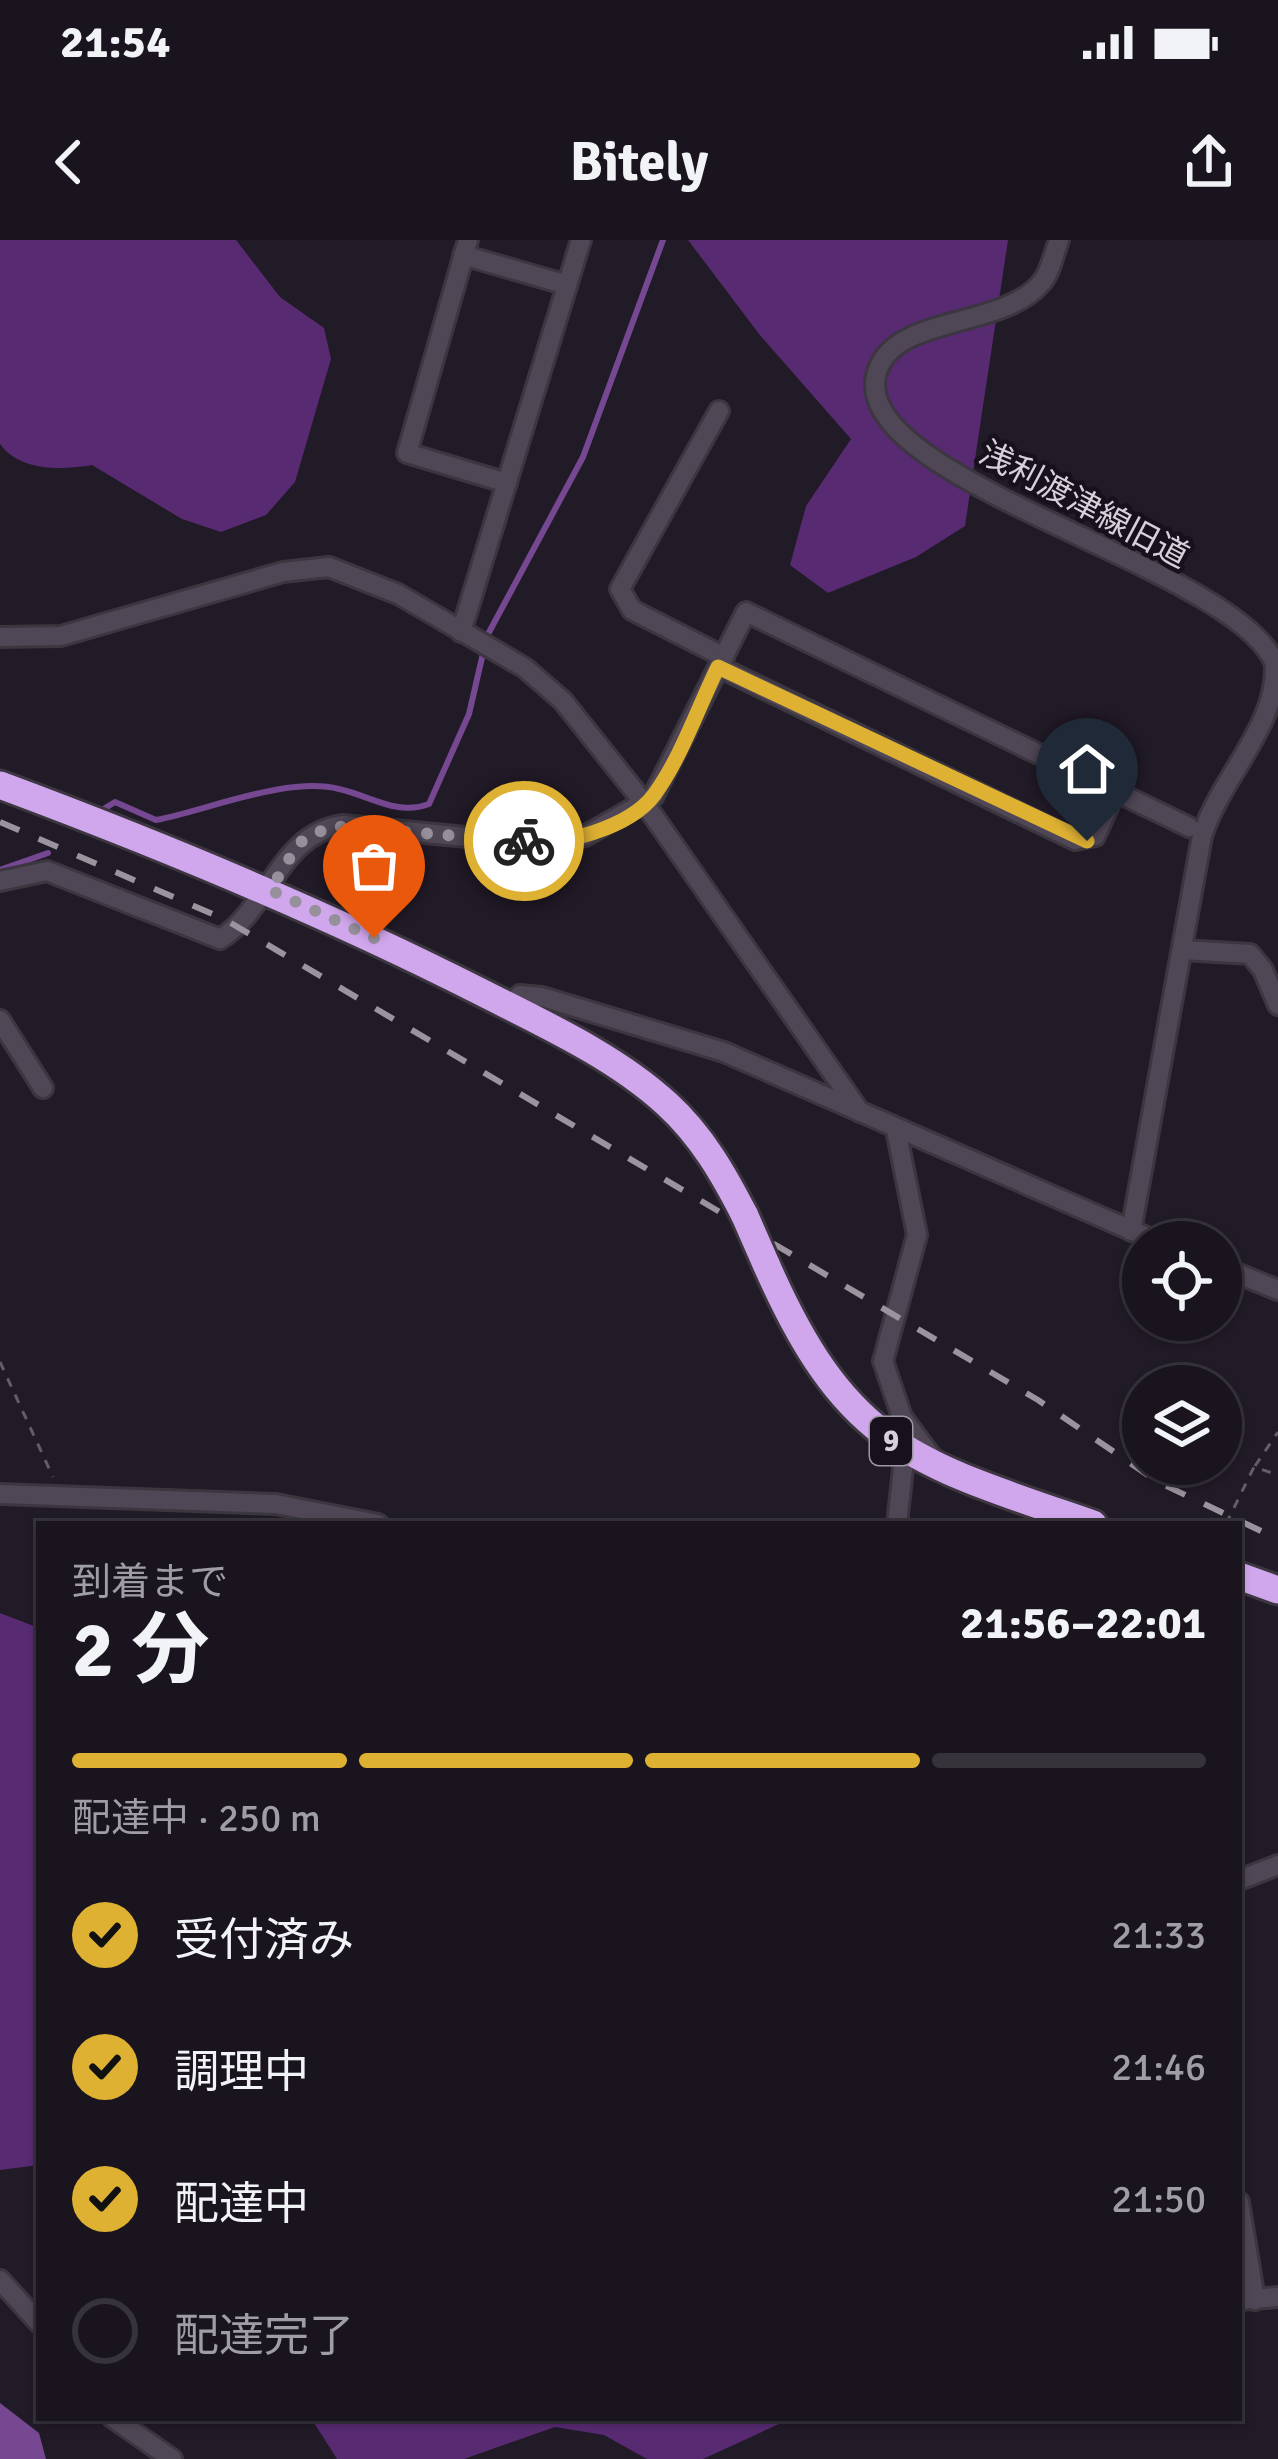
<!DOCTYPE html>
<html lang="ja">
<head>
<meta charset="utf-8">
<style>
	body { margin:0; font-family:Signika,"Noto Sans JP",sans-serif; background:#221d26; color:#f1f3f6; height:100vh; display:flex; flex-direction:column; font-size:45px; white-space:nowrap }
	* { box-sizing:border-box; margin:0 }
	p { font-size:39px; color:#9f9ea4 }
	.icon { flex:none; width:66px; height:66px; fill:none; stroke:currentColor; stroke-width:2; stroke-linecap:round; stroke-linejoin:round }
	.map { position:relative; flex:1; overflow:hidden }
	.sheet { position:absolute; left:36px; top:1281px; width:1206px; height:900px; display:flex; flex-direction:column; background:#19141d; border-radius:0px; box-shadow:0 3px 9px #0004,0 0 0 3px #37333b }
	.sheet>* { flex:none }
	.buttons { position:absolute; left:1122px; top:981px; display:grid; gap:24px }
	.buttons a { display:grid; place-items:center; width:120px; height:120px; border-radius:50%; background:#19141d; box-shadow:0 3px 9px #0004,0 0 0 3px #37333b; font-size:60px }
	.pin { position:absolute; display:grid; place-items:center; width:102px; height:102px; color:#fff; margin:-123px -51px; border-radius:50% 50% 50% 0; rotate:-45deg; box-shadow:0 0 12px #0007 }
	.pin .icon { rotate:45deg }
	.courier { position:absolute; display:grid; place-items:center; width:120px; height:120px; margin:-60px; border:9px solid #deb133; border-radius:50%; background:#fff; color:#222; box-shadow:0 3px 15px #0007 }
	.head em { font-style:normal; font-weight:700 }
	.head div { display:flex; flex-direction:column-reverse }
	.head { display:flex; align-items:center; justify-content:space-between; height:204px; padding:0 36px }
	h1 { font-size:78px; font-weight:700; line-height:90px }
	.bar { display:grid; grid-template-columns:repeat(4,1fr); gap:18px 12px; align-content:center; height:144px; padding:0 36px }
	.bar i { height:15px; border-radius:9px; background:#37333b }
	.bar .active { background:#deb133 }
	.bar p { grid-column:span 4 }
	ol { padding:0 36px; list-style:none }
	li { display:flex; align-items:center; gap:36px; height:132px }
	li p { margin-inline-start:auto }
	li .icon { padding:12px; border-radius:50%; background:#deb133; color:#111; stroke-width:4 }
	li:last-child { color:#9f9ea4 }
	li i { width:66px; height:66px; border:6px solid #37333b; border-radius:50% }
	.status { display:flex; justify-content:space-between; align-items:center; height:84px; padding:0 60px; background:#19141d; direction:ltr }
	.status svg { height:33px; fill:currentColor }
	header { display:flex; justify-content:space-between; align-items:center; height:156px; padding:0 36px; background:#19141d; font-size:54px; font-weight:700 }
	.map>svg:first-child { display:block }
	.forest { fill:#582a72 }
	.water { fill:#764892 }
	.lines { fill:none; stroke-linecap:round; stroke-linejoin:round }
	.stream { stroke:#764892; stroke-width:6 }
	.minor-casing { stroke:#3b363f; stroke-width:24 }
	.highway-casing { stroke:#3b363f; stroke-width:33 }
	.path { stroke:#635d68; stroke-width:3; stroke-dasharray:9 9; stroke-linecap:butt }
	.minor { stroke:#504756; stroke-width:18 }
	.highway { stroke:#d0a6ec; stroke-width:27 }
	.rail { stroke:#9a949e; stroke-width:6; stroke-dasharray:21 21; stroke-linecap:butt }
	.highway-bridge-casing { stroke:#3b363f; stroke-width:33; stroke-linecap:butt }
	.highway-bridge { stroke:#d0a6ec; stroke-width:27 }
	.done { stroke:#96909b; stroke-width:12; stroke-dasharray:0 21.6 }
	.route { stroke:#deb133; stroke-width:15 }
	.labels { text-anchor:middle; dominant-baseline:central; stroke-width:9; stroke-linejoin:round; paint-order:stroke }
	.shield { fill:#18111d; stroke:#9c97a1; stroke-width:3 }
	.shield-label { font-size:30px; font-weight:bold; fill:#d5d0d9 }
	.street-label { font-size:33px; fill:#d5d0d9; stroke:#18111d }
</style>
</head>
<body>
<div class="status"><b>21:54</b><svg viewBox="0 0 49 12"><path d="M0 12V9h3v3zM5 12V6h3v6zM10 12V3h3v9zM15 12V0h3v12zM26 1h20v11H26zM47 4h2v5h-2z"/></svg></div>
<header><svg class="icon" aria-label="back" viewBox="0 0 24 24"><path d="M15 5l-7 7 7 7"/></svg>Bitely<svg class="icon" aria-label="share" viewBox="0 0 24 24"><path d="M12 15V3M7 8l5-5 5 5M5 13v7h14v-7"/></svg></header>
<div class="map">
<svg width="1278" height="2219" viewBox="0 0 1278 2219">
	<rect width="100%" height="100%" fill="#211a27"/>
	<g class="forest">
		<path d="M0,0H236L280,57L324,88L331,119L295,242L266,275L221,292L182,279L92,225C63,230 20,232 0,204Z"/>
		<polygon points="1008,0 965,286 916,317 828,353 790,325 806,266 851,199 759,94 688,0"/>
		<polygon points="0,1373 39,1388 39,1925 0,1930"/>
		<polygon points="311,2178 792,2178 703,2219 647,2219 604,2195 555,2187 464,2219 337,2219"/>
	</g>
	<polygon class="water" points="0,2163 39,2193 46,2219 0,2219"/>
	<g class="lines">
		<g class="stream">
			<path d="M102,570L115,562L156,580C208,570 287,536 339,549C371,556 396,576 429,564L469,474L487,396L583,217L663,0"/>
			<polyline points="0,630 48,613"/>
		</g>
		<g class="minor-casing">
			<g id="minor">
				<polyline points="468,0 407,213 507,243"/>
				<path d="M1059,0C1054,13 1051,31 1042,42C1002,91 890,73 876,136C853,242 1238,327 1275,424C1278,486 1220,538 1202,596L1131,991"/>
				<polyline points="463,15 567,45"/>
				<polyline points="719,171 620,349 632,370 724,417"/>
				<polyline points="461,392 581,0"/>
				<polyline points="0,397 61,396 283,332 329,327 398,354 525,428 563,461 645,564 860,872"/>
				<polyline points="719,427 1075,600 1095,596 1116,550"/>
				<path d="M0,641L47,631L220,699C269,669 280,593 343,585L548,605L585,596L653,557L746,372L1189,587"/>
				<polyline points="1183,710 1250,714 1263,730 1278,765"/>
				<polyline points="510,767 520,755 542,757 724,812 1158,1002"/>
				<polyline points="0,780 43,848"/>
				<polyline points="896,890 917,995 883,1121 902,1177 933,1219"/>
				<polyline points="1221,1027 1278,1050"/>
				<polyline points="0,1254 276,1264 378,1284"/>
				<polyline points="897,1284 905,1210"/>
				<polyline points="1239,1640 1278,1625"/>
				<polyline points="1239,1962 1255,2060"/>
				<polyline points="0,2040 39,2083"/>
				<polyline points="1239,2060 1278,2057"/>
				<polyline points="113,2178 172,2219"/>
			</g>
		</g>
		<g class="highway-casing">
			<g id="highway">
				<path d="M0,545C164,606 323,672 479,751C542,783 615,816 667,864C702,896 724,935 745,976"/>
				<path d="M766,1024C847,1209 914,1222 1093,1284"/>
				<polyline points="1239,1336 1278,1350"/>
			</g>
		</g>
		<g class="path">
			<polyline points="0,1122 53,1237"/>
			<polyline points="1255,1226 1278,1192"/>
			<polyline points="1226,1284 1254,1227 1278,1235"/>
		</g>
		<use href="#minor" class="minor"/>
		<use href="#highway" class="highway"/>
		<polyline class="rail" points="0,582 224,679 1038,1160 1158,1242 1278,1299"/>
		<g class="highway-bridge-casing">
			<polyline id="highway-bridge" points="745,976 766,1024"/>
		</g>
		<use href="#highway-bridge" class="highway-bridge"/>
	</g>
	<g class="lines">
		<polyline class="done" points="374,698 270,650 299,603 330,586 524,601"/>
		<path class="route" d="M524,601C562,607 630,587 654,555C681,518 698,468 718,427L1087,601"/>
	</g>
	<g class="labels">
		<rect class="shield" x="870" y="1177" width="42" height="48" rx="9"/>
		<g class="shield-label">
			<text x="891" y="1201">9</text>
		</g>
		<g class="street-label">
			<text transform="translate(1084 265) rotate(28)">浅利渡津線旧道</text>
		</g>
	</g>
</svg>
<div class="buttons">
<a><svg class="icon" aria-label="locate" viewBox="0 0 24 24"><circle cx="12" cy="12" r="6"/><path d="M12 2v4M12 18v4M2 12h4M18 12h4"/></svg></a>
<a><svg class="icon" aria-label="layers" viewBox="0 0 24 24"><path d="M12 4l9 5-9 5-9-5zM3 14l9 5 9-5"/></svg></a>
</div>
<div class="pin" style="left:374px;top:698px;background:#ea580c"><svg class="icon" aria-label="bag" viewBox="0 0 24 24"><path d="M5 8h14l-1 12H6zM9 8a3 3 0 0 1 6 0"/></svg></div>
<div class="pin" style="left:1087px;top:601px;background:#1f2937"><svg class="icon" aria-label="home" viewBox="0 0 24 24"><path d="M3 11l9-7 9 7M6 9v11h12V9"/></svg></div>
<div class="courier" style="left:524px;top:601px"><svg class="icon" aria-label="bike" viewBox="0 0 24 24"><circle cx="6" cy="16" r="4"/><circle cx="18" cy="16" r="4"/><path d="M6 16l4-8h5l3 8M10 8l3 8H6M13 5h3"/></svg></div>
<section class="sheet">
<div class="head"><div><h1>2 分</h1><p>到着まで</p></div><em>21:56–22:01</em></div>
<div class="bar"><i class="active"></i><i class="active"></i><i class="active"></i><i></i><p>配達中 · 250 m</p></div>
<ol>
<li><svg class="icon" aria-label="check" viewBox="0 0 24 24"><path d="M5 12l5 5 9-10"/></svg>受付済み<p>21:33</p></li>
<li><svg class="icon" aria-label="check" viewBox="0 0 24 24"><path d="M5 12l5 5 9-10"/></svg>調理中<p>21:46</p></li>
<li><svg class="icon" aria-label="check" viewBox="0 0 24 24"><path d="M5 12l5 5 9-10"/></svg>配達中<p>21:50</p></li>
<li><i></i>配達完了</li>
</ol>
</section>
</div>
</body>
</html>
